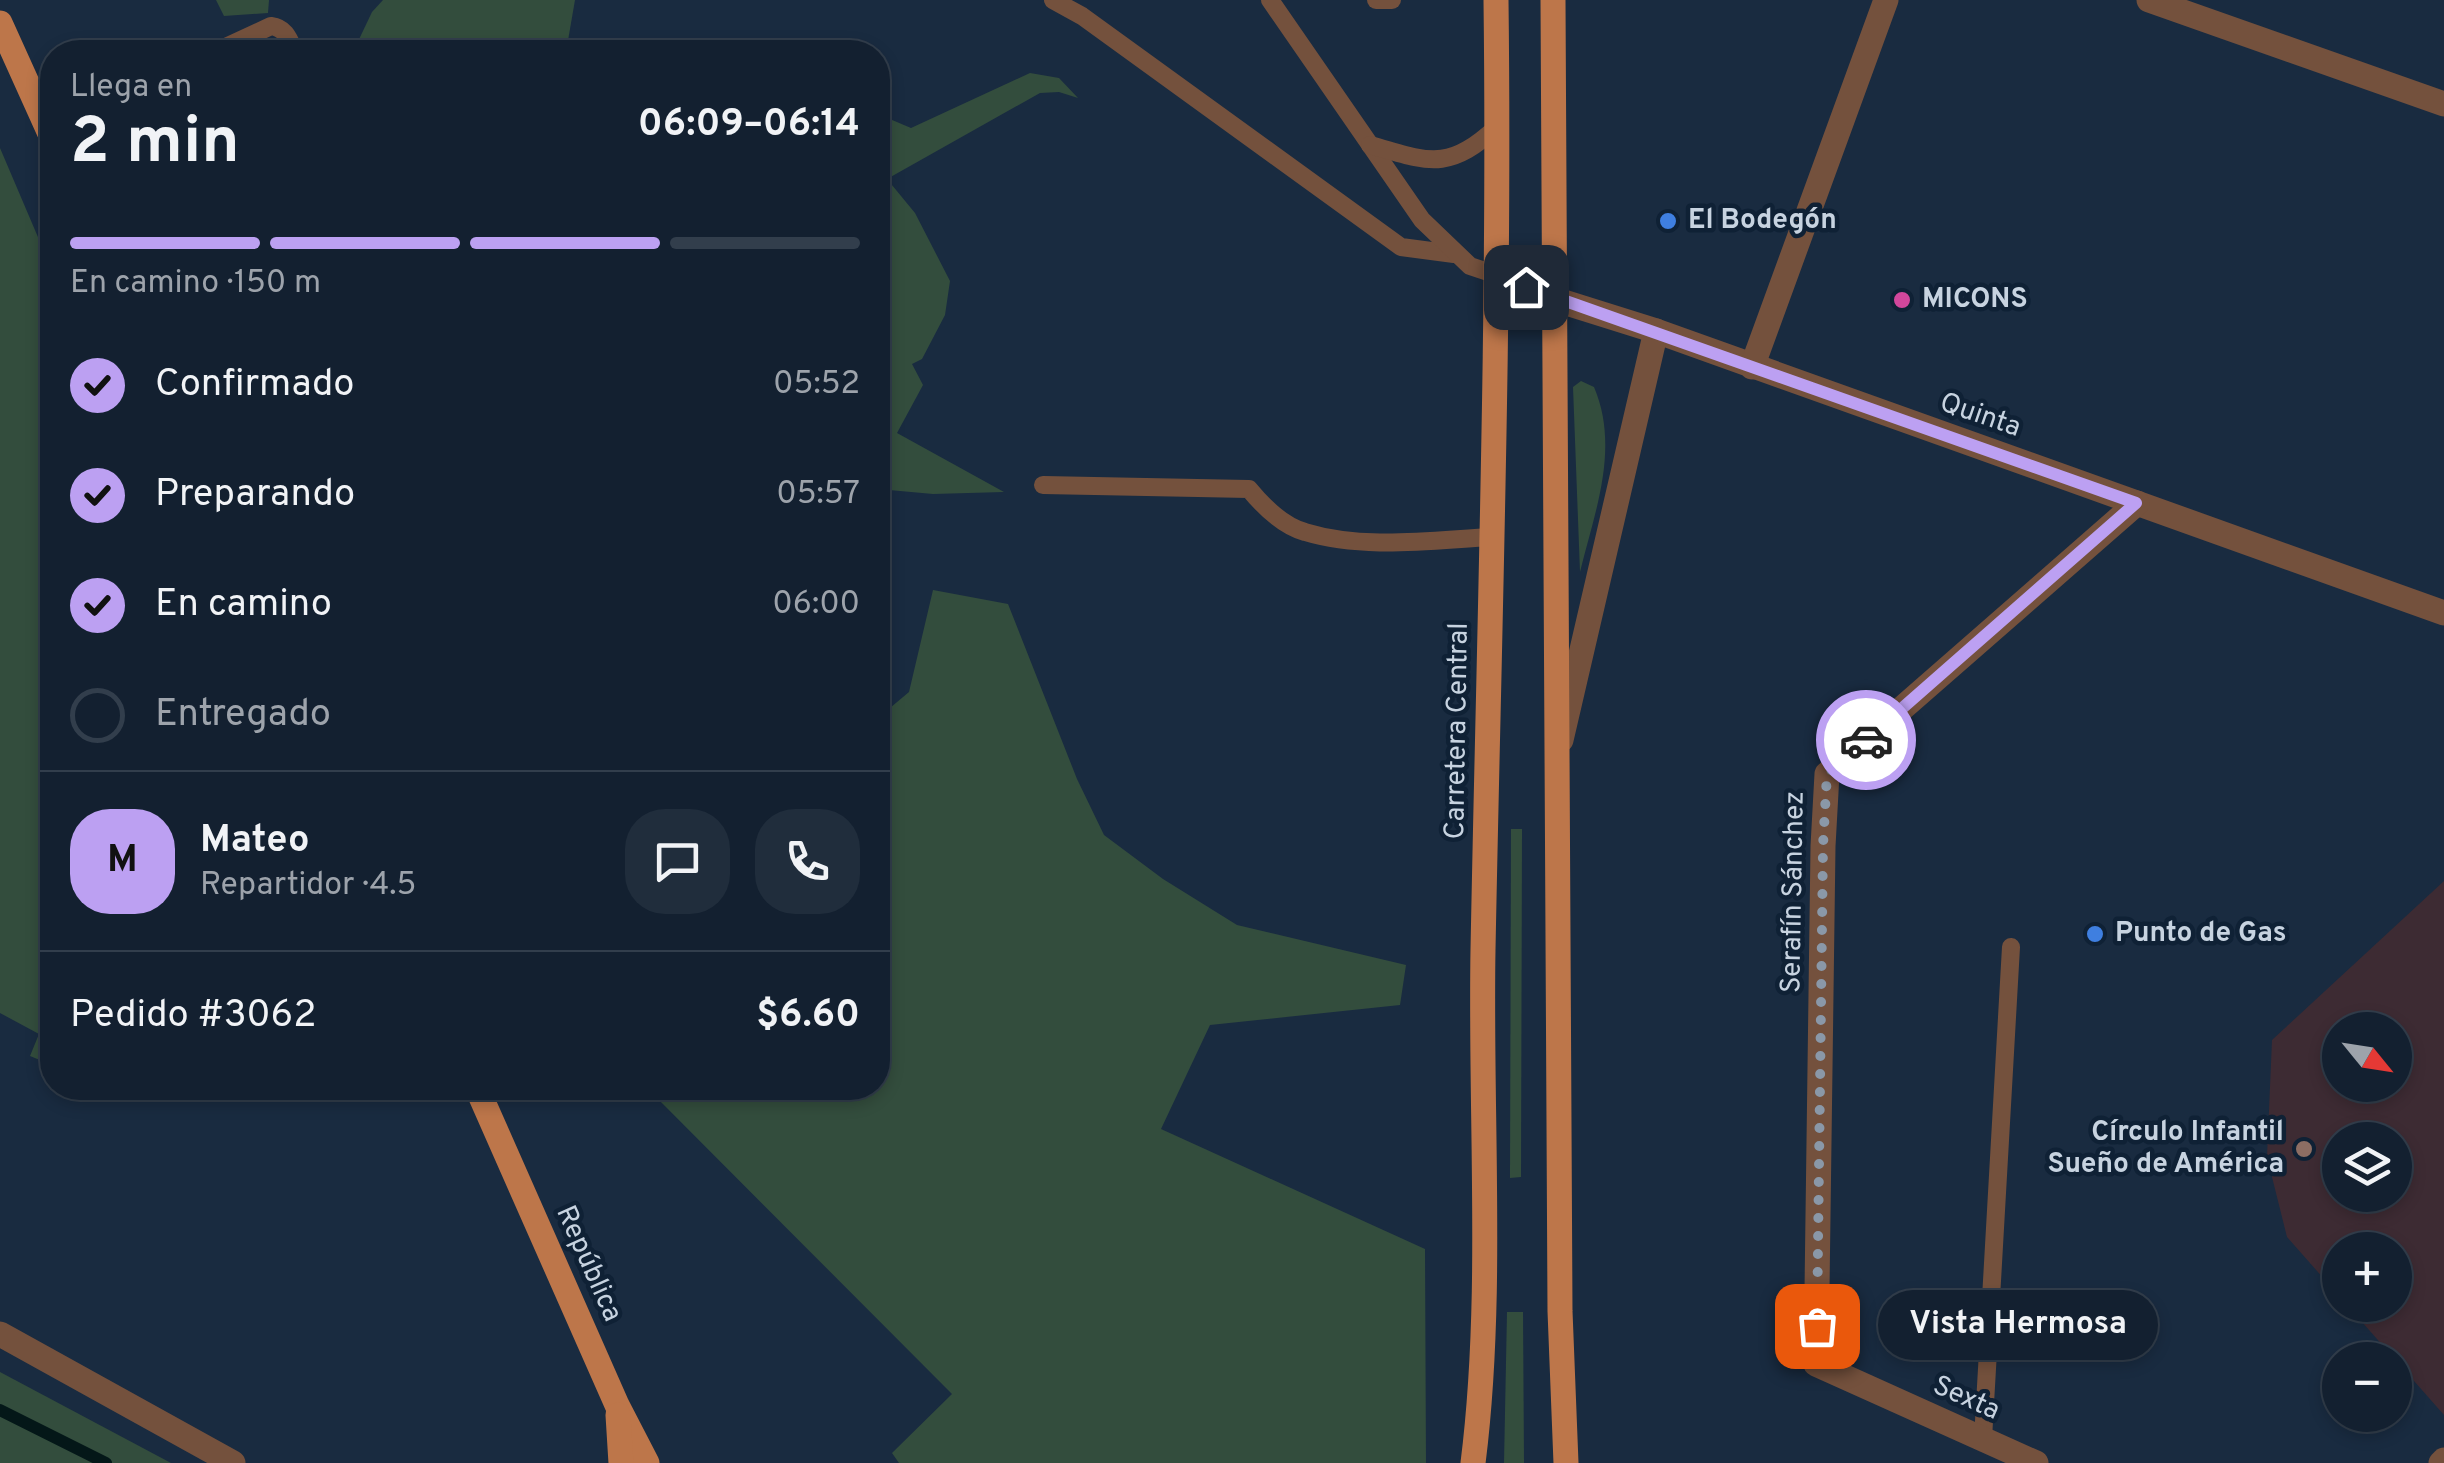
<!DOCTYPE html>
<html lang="es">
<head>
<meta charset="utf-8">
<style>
	body { margin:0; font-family:Overpass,sans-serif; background:#202d3c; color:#f1f3f6; height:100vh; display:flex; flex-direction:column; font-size:38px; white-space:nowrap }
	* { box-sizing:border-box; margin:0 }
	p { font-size:32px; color:#9da3ab }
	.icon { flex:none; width:55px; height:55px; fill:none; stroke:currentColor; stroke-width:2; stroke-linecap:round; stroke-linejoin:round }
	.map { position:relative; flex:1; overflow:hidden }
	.side { position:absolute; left:40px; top:40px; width:850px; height:1060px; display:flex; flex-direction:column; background:#132030; border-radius:40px; box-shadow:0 5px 15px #0003,0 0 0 2px #323e4c }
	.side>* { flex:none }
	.needle { width:65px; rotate:120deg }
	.controls { position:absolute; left:2322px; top:1012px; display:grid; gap:20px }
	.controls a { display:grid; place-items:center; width:90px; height:90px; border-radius:50%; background:#132030; box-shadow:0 5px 15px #0003,0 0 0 2px #323e4c; font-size:50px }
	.pin { position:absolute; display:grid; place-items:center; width:85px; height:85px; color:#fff; margin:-42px; border-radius:20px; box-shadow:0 5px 15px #0006 }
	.courier { position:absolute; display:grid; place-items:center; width:100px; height:100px; margin:-50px; border:8px solid #bca0f2; border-radius:50%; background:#fff; color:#222; box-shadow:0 2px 12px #0007 }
	.bubble { position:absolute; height:70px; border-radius:35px; background:#132030; box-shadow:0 5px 15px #0003,0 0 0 2px #323e4c; font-size:32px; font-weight:700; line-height:70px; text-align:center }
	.head em { font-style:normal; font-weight:700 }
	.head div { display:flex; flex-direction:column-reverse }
	.head { display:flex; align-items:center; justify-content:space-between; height:170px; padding:0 30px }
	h1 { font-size:65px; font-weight:700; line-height:75px }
	.bar { display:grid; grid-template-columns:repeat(4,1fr); gap:15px 10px; align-content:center; height:120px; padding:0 30px }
	.bar i { height:12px; border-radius:8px; background:#323e4c }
	.bar .current { background:#bca0f2 }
	.bar p { grid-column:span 4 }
	.line { display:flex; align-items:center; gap:25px; padding:0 30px; border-top:2px solid #323e4c }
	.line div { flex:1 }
	.round { display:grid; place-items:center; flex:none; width:105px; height:105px; border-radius:40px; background:#202d3c }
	ol { padding:0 30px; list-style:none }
	li { display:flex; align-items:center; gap:30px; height:110px }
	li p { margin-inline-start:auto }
	li .icon { padding:10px; border-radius:50%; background:#bca0f2; color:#111; stroke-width:4 }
	li:last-child { color:#9da3ab }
	li i { width:55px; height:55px; border:5px solid #323e4c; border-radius:50% }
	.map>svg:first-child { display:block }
	.education { fill:#3d2b33; fill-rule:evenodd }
	.green { fill:#334d3d }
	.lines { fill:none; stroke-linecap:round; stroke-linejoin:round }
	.stream { stroke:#041718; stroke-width:12 }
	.lane { stroke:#74513d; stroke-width:18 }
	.street { stroke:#74513d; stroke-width:25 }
	.primary { stroke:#bd764a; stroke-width:25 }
	.done { stroke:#8a98a8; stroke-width:10; stroke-dasharray:0 18 }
	.route { stroke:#bca0f2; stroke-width:12 }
	.shop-dot { fill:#3f7fe0; stroke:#0f2135; stroke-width:4 }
	.hotel-dot { fill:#d1479c; stroke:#0f2135; stroke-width:4 }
	.education-dot { fill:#8d6e63; stroke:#0f2135; stroke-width:4 }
	.labels { text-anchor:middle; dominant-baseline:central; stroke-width:9; stroke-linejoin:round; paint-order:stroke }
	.poi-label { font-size:28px; font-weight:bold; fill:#c7d3e0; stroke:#0f2135; text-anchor:start }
	.street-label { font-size:28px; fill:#c7d3e0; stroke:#0f2135 }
</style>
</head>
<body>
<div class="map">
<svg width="2444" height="1463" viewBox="0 0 2444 1463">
	<rect width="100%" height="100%" fill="#192b40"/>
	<path class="education" d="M2444,881V1415L2347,1305H2395V1250H2340V1297L2287,1237L2267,1157L2272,1040ZM2340,1030H2395V1085H2340ZM2340,1140H2395V1195H2340Z"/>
	<g class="green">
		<polygon points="216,0 269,0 268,13 224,16"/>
		<polygon points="383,0 575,0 566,52 353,52 372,12"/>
		<polygon points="1030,73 1059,78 1078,98 1059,92 1040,93 887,179 915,213 950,281 945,315 922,359 912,364 923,385 897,433 1004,492 933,494 878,489 878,114 911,128"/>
		<polygon points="0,148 52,270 52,1065 30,1056 39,1034 0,1013"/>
		<path d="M1581,381L1594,387C1620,448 1595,511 1580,572L1573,387Z"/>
		<polygon points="933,590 1008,604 1077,779 1104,835 1163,879 1237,925 1406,965 1400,1005 1210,1025 1161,1129 1425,1249 1426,1463 899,1463 892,1453 952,1394 647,1088 878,1088 878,718 909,692"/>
		<polygon points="1511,829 1522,829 1521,1177 1510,1178"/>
		<polygon points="1507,1312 1523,1312 1524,1463 1504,1463"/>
		<polygon points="0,1372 171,1463 0,1463"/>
	</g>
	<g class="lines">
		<polyline class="stream" points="0,1410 106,1463"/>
		<g class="lane">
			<polyline points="1053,0 1082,16 1401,247 1454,254"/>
			<polyline points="1270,0 1422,220 1470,266 1497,275"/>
			<polyline points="1376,0 1392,0"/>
			<path d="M215,52L271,26C286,28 289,39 295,52"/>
			<path d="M1370,145C1430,162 1448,172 1498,126"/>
			<path d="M1043,485L1249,489C1263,506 1283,526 1305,532C1364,550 1432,540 1493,537"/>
			<polyline points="1983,1439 2011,947"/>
		</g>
		<g class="street">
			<polyline points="2149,0 2444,104"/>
			<polyline points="1497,275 1554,299 1656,331 2444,613"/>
			<polyline points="1752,367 1886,0"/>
			<polyline points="1561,740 1656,331"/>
			<polyline points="0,1334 233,1463"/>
			<polyline points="2036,1463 1816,1364 1823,846 1827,774 2137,503"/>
			<polyline points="2441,1463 2444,1460"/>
		</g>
		<g class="primary">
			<polyline points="1553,0 1560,1311 1566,1463"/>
			<polyline points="0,23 52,138"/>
			<polyline points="477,1088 617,1405 647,1463"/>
			<polyline points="618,1415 621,1463"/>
			<path d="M1473,1463C1494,1297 1480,1118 1483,950C1489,634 1500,317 1496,0"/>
		</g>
	</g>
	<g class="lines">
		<polyline class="done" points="1817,1326 1823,846 1827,774 1866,740"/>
		<polyline class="route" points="1526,287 2136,503 1866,740"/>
	</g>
	<g class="shop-dot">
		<circle cx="1668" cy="221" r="10"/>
		<circle cx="2095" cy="934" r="10"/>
	</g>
	<circle class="hotel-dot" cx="1902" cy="300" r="10"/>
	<circle class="education-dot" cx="2304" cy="1149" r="10"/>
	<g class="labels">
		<g class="poi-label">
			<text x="1688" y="221">El Bodegón</text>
			<text x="1922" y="300">MICONS</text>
			<text x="2115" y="934">Punto de Gas</text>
			<text x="2284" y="1133" text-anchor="end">Círculo Infantil<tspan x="2284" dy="32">Sueño de América</tspan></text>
		</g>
		<g class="street-label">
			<text transform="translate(1980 416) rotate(19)">Quinta</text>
			<text transform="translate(1458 731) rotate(-89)">Carretera Central</text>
			<text transform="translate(1794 892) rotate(-89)">Serafín Sánchez</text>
			<text transform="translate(588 1264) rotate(66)">República</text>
			<text transform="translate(1966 1399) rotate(24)">Sexta</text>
		</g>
	</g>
</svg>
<div class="controls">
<a><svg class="needle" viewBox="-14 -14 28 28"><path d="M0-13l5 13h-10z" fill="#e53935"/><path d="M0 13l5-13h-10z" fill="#9da3ab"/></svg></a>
<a><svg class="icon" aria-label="layers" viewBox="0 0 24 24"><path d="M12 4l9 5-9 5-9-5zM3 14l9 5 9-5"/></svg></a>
<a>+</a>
<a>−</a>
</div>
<div class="pin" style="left:1817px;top:1326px;background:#ea580c"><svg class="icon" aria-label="bag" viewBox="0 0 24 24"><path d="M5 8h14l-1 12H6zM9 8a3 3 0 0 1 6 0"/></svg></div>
<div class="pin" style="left:1526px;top:287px;background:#1f2937"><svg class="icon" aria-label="home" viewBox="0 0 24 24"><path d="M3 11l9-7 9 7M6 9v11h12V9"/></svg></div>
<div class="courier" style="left:1866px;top:740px"><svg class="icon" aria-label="car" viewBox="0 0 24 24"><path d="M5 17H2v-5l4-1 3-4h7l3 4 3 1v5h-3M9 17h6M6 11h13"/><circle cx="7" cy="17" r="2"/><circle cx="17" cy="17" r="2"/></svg></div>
<div class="bubble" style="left:1878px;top:1290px;width:280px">Vista Hermosa</div>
<section class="side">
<div class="head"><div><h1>2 min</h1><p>Llega en</p></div><em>06:09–06:14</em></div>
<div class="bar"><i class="current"></i><i class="current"></i><i class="current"></i><i></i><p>En camino · 150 m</p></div>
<ol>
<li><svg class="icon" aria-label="check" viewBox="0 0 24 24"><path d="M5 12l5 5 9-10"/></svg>Confirmado<p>05:52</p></li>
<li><svg class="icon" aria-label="check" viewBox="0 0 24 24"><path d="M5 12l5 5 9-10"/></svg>Preparando<p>05:57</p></li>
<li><svg class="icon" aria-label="check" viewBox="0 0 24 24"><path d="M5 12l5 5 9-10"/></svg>En camino<p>06:00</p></li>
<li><i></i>Entregado</li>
</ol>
<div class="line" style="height:180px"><b class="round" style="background:#bca0f2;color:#111">M</b><div><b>Mateo</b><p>Repartidor · 4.5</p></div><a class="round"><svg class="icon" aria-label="chat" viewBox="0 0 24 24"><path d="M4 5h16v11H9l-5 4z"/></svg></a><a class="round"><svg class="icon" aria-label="phone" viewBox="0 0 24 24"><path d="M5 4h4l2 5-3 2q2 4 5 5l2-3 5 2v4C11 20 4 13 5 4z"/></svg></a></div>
<div class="line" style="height:130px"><div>Pedido #3062</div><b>$6.60</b></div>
</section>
</div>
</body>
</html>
